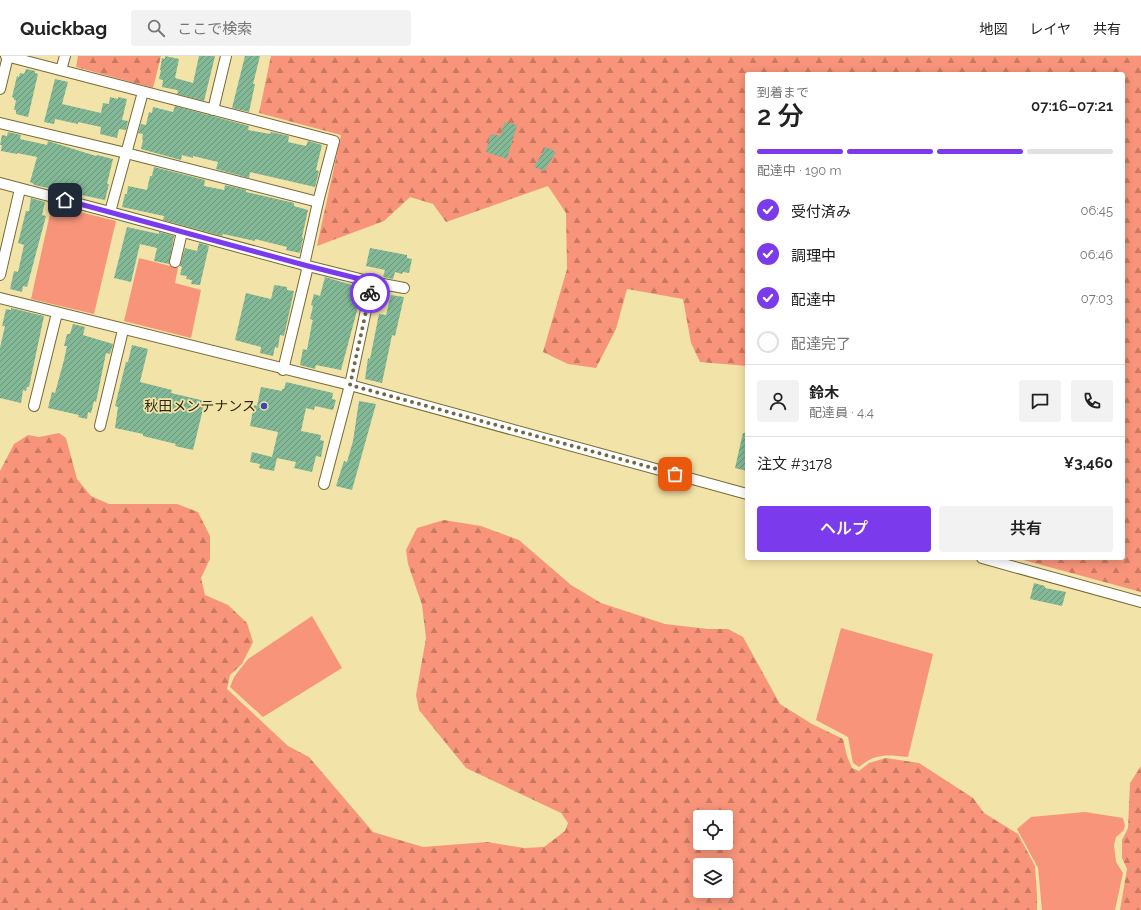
<!DOCTYPE html>
<html lang="ja">
<head>
<meta charset="utf-8">
<style>
	body { margin:0; font-family:Raleway,"Noto Sans JP",sans-serif; background:#f2f2f2; color:#222; height:100vh; display:flex; flex-direction:column; font-size:15px; white-space:nowrap }
	* { box-sizing:border-box; margin:0 }
	p { font-size:13px; color:#767676 }
	.icon { flex:none; width:22px; height:22px; fill:none; stroke:currentColor; stroke-width:2; stroke-linecap:round; stroke-linejoin:round }
	.map { position:relative; flex:1; overflow:hidden }
	.sheet { position:absolute; left:745px; top:16px; width:380px; height:488px; display:flex; flex-direction:column; background:#fff; border-radius:4px; box-shadow:0 2px 10px #0003 }
	.sheet>* { flex:none }
	.fabs { position:absolute; left:693px; top:754px; display:grid; gap:8px }
	.fabs a { display:grid; place-items:center; width:40px; height:40px; border-radius:4px; background:#fff; box-shadow:0 2px 10px #0003; font-size:20px }
	.pin { position:absolute; display:grid; place-items:center; width:34px; height:34px; color:#fff; margin:-17px; border-radius:8px; box-shadow:0 2px 6px #0006 }
	.courier { position:absolute; display:grid; place-items:center; width:40px; height:40px; margin:-20px; border:3px solid #7c3aed; border-radius:50%; background:#fff; color:#222; box-shadow:0 1px 5px #0007 }
	.head em { font-style:normal; font-weight:600 }
	.head div { display:flex; flex-direction:column-reverse }
	.head { display:flex; align-items:center; justify-content:space-between; height:68px; padding:0 12px }
	h1 { font-size:26px; font-weight:600; line-height:30px }
	.bar { display:grid; grid-template-columns:repeat(4,1fr); gap:6px 4px; align-content:center; height:48px; padding:0 12px }
	.bar i { height:5px; border-radius:3px; background:#e0e0e0 }
	.bar .on { background:#7c3aed }
	.bar p { grid-column:span 4 }
	.line { display:flex; align-items:center; gap:10px; padding:0 12px; border-top:1px solid #e0e0e0 }
	.line div { flex:1 }
	.round { display:grid; place-items:center; flex:none; width:42px; height:42px; border-radius:4px; background:#f2f2f2 }
	ol { padding:0 12px; list-style:none }
	li { display:flex; align-items:center; gap:12px; height:44px }
	li p { margin-inline-start:auto }
	li .icon { padding:4px; border-radius:50%; background:#7c3aed; color:#fff; stroke-width:4 }
	li:last-child { color:#767676 }
	li i { width:22px; height:22px; border:2px solid #e0e0e0; border-radius:50% }
	.action { display:flex; gap:8px; margin-top:auto; padding:8px 12px }
	.action a { flex:1; height:46px; border-radius:4px; background:#7c3aed; color:#fff; font-size:16px; font-weight:600; line-height:46px; text-align:center }
	.action a+a { background:#f2f2f2; color:#222 }
	header { display:flex; align-items:center; gap:24px; box-sizing:border-box; height:56px; padding:0 20px; background:#fff; border-bottom:1px solid #e0e0e0 }
	header strong { font-size:19px }
	nav { display:flex; gap:22px; margin-inline-start:auto; font-size:14px }
	.search { width:280px; height:36px; background:#f2f2f2; display:flex; align-items:center; gap:10px; box-sizing:border-box; padding:0 14px; border-radius:4px; color:#767676; font-size:15px }
	.map>svg:first-child { display:block }
	.green { fill:#f8947a }
	.forest { fill:url(#forest-firs); fill-rule:evenodd }
	.building { fill:url(#building-hatch) }
	.lines { fill:none; stroke-linecap:round; stroke-linejoin:round }
	.minor-casing { stroke:#786a33; stroke-width:12 }
	.minor { stroke:#fff; stroke-width:10 }
	.done { stroke:#716845; stroke-width:4; stroke-dasharray:0 7.2 }
	.route { stroke:#7c3aed; stroke-width:5 }
	.poi-dot { fill:#3f43b7; stroke:#f2e3a8; stroke-width:1.5 }
	.labels { text-anchor:middle; dominant-baseline:central; stroke-width:3.5; stroke-linejoin:round; paint-order:stroke }
	.poi-label { font-size:14px; fill:#2c260f; stroke:#f2e3a8; text-anchor:end }
</style>
</head>
<body>
<header>
<strong>Quickbag</strong>
<div class="search"><svg class="icon" aria-label="search" viewBox="0 0 24 24"><circle cx="10" cy="10" r="6"/><path d="M15 15l6 6"/></svg>ここで検索</div>
<nav><a>地図</a><a>レイヤ</a><a>共有</a></nav>
</header>
<div class="map">
<svg width="1141" height="854" viewBox="0 0 1141 854">
	<defs>
		<pattern id="forest-firs" width="22" height="20" patternUnits="userSpaceOnUse"><rect width="22" height="20" fill="#f8947a"/><path d="M5 1l3.5 6h-7zM16 11l3.5 6h-7z" fill="#c97962"/></pattern>
		<pattern id="building-hatch" width="6" height="6" patternUnits="userSpaceOnUse"><rect width="6" height="6" fill="#82b895"/><path d="M-1 1l2-2M0 6l6-6M5 7l2-2" fill="none" stroke="#6b9578"/></pattern>
	</defs>
	<rect width="100%" height="100%" fill="#f2e3a8"/>
	<g class="green">
		<polygon points="52,149 116,165 94,258 31,243"/>
		<polygon points="139,202 178,212 175,227 201,234 191,282 124,265"/>
		<polygon points="312,560 342,612 263,661 230,631 234,621 248,603"/>
		<path d="M841,572L933,598L908,701C887,699 876,697 859,711L853,707L848,681L816,664Z"/>
		<polygon points="1085,756 1123,762 1125,770 1123,775 1116,781 1114,789 1116,806 1123,817 1115,854 1042,854 1038,812 1017,773 1031,761"/>
	</g>
	<g class="forest">
		<polygon points="78,0 161,0 153,32 76,11"/>
		<polygon points="271,0 1141,0 1141,536 1016,502 1123,502 1123,18 747,18 747,310 700,306 691,287 683,243 627,233 616,273 596,312 568,308 543,296 567,213 566,157 548,130 446,166 433,148 410,141 384,165 317,190 341,79 259,57"/>
		<path d="M59,377L66,382L77,423L91,440L109,448H177L198,456L210,480V503L201,522L205,539L228,549L247,567L253,586L242,608L230,619L227,633L288,690L309,701L373,776L423,791L487,786L524,792L544,791L565,775L568,767L561,757L466,712L419,654L416,639L426,582L422,549L408,508L406,494L417,472L444,464L481,470L519,484L571,529L601,547L665,568L708,573H728L743,581L780,648L812,668L843,683L847,700L852,712L859,715L869,707L886,702L919,707L973,742L984,757L1018,778L1035,810L1037,840V854H0V415L14,388L28,379L39,381ZM700,761H726V787H700ZM700,809H726V835H700Z"/>
		<polygon points="1141,710 1141,854 1120,854 1127,813 1122,802 1122,784 1128,772 1130,727"/>
	</g>
	<g class="building">
		<polygon points="165,0 179,3 175,22 193,27 199,0 215,0 204,45 177,38 178,35 177,34 162,31 163,24 159,23 161,14 160,14 162,2 165,3"/>
		<polygon points="245,0 260,0 253,28 255,28 249,56 232,52"/>
		<polygon points="26,13 35,15 35,17 38,18 28,61 16,58 16,54 14,54 16,44 14,44 14,42 12,41 17,20 19,21 20,17 24,18"/>
		<polygon points="55,23 68,26 62,48 101,57 103,47 109,48 110,41 118,43 118,41 127,43 122,64 128,65 126,74 119,73 117,82 100,78 101,71 78,66 78,68 55,63 54,68 44,66"/>
		<polygon points="175,50 249,70 248,74 270,78 271,76 289,80 288,86 306,90 308,85 322,89 316,114 319,115 315,131 250,116 249,122 216,113 218,106 193,100 193,102 182,99 181,104 141,93 143,84 142,83 143,78 138,77 141,68 146,69 149,56 152,57 153,51 173,56"/>
		<polygon points="505,66 517,69 507,103 486,96 490,80 493,78 500,80"/>
		<polygon points="8,76 21,79 20,83 47,89 48,85 96,100 97,99 113,103 107,128 109,128 105,144 34,129 34,128 30,126 37,101 17,97 17,98 1,95 2,89 0,89 2,79 7,80"/>
		<polygon points="546,91 556,96 544,115 534,111"/>
		<polygon points="154,111 205,124 204,130 224,134 225,129 246,134 246,136 294,147 294,150 308,154 302,181 303,182 300,197 286,194 287,191 255,183 255,185 223,178 222,180 163,164 164,160 122,151 125,138 127,138 128,130 147,134 150,120 152,120"/>
		<polygon points="31,142 45,146 42,159 46,160 27,231 23,230 22,236 10,233 14,215 18,216 24,189 18,187 26,155 29,155"/>
		<polygon points="127,171 159,178 159,176 174,180 169,208 154,205 157,192 140,188 131,226 114,222"/>
		<polygon points="199,187 209,190 200,229 191,228 192,224 186,223 187,220 180,219 182,211 180,210 185,192 197,195"/>
		<polygon points="370,192 407,199 407,202 412,203 409,217 403,216 402,218 395,216 393,223 383,221 385,214 366,210"/>
		<polygon points="325,221 359,231 358,235 362,236 341,314 316,309 315,313 300,309 303,293 307,294 312,267 313,264 310,263 313,250 311,249 314,238 320,240"/>
		<polygon points="275,229 287,231 287,234 294,235 284,280 280,279 278,292 275,291 273,300 260,297 261,291 235,284 246,237 271,243 274,230"/>
		<polygon points="391,239 404,241 395,280 392,279 382,327 365,323 368,302 370,303 379,258 386,259"/>
		<polygon points="11,252 44,260 29,331 27,331 26,335 23,334 21,347 0,342 0,292 5,270 2,270 6,253 11,254"/>
		<polygon points="73,268 85,271 83,279 113,288 110,298 106,297 96,346 94,345 91,357 88,356 87,363 78,361 79,359 48,352 52,336 55,337 64,304 67,290 64,290 67,278 70,278"/>
		<polygon points="132,289 148,293 140,326 172,334 171,337 205,345 193,394 175,390 176,388 143,380 143,378 115,372 118,351 115,350 126,306 128,306"/>
		<polygon points="286,326 333,337 332,343 336,344 333,354 315,350 314,354 306,352 301,375 321,379 320,384 324,385 321,401 316,400 312,416 294,412 296,406 277,402 274,415 259,412 260,408 250,406 252,396 272,401 278,376 250,370 254,349 257,350 261,331 282,335 282,333 284,333"/>
		<polygon points="359,345 376,348 352,434 336,430 344,405 347,406 353,385"/>
		<polygon points="743,377 747,377 747,415 735,412"/>
		<polygon points="1034,527 1045,530 1045,532 1066,536 1062,550 1030,543"/>
	</g>
	<g class="lines">
		<g class="minor-casing">
			<g id="minor">
				<polyline points="6,0 334,85 318,146 304,209"/>
				<polyline points="61,14 65,0"/>
				<polyline points="0,33 8,0"/>
				<polyline points="213,54 226,0"/>
				<polyline points="0,67 126,97 318,146"/>
				<polyline points="0,127 110,156 308,210 372,226 350,329 324,428"/>
				<polyline points="110,156 143,36"/>
				<polyline points="175,206 182,176"/>
				<polyline points="0,219 20,133"/>
				<polyline points="372,226 404,232"/>
				<polyline points="0,242 350,329 747,438"/>
				<polyline points="283,314 308,210"/>
				<polyline points="34,350 57,257"/>
				<polyline points="100,370 123,274"/>
				<polyline points="982,502 1141,546"/>
			</g>
		</g>
		<use href="#minor" class="minor"/>
	</g>
	<g class="lines">
		<polyline class="done" points="370,237 350,329 675,418"/>
		<polyline class="route" points="65,144 308,210 372,226 370,237"/>
	</g>
	<circle class="poi-dot" cx="264" cy="350" r="4"/>
	<g class="labels">
		<g class="poi-label">
			<text x="256" y="350">秋田メンテナンス</text>
		</g>
	</g>
</svg>
<div class="fabs">
<a><svg class="icon" aria-label="locate" viewBox="0 0 24 24"><circle cx="12" cy="12" r="6"/><path d="M12 2v4M12 18v4M2 12h4M18 12h4"/></svg></a>
<a><svg class="icon" aria-label="layers" viewBox="0 0 24 24"><path d="M12 4l9 5-9 5-9-5zM3 14l9 5 9-5"/></svg></a>
</div>
<div class="pin" style="left:675px;top:418px;background:#ea580c"><svg class="icon" aria-label="bag" viewBox="0 0 24 24"><path d="M5 8h14l-1 12H6zM9 8a3 3 0 0 1 6 0"/></svg></div>
<div class="pin" style="left:65px;top:144px;background:#1f2937"><svg class="icon" aria-label="home" viewBox="0 0 24 24"><path d="M3 11l9-7 9 7M6 9v11h12V9"/></svg></div>
<div class="courier" style="left:370px;top:237px"><svg class="icon" aria-label="bike" viewBox="0 0 24 24"><circle cx="6" cy="16" r="4"/><circle cx="18" cy="16" r="4"/><path d="M6 16l4-8h5l3 8M10 8l3 8H6M13 5h3"/></svg></div>
<section class="sheet">
<div class="head"><div><h1>2 分</h1><p>到着まで</p></div><em>07:16–07:21</em></div>
<div class="bar"><i class="on"></i><i class="on"></i><i class="on"></i><i></i><p>配達中 · 190 m</p></div>
<ol>
<li><svg class="icon" aria-label="check" viewBox="0 0 24 24"><path d="M5 12l5 5 9-10"/></svg>受付済み<p>06:45</p></li>
<li><svg class="icon" aria-label="check" viewBox="0 0 24 24"><path d="M5 12l5 5 9-10"/></svg>調理中<p>06:46</p></li>
<li><svg class="icon" aria-label="check" viewBox="0 0 24 24"><path d="M5 12l5 5 9-10"/></svg>配達中<p>07:03</p></li>
<li><i></i>配達完了</li>
</ol>
<div class="line" style="height:72px"><a class="round"><svg class="icon" aria-label="person" viewBox="0 0 24 24"><circle cx="12" cy="8" r="4"/><path d="M4 21q1-7 8-7t8 7"/></svg></a><div><b>鈴木</b><p>配達員 · 4.4</p></div><a class="round"><svg class="icon" aria-label="chat" viewBox="0 0 24 24"><path d="M4 5h16v11H9l-5 4z"/></svg></a><a class="round"><svg class="icon" aria-label="phone" viewBox="0 0 24 24"><path d="M5 4h4l2 5-3 2q2 4 5 5l2-3 5 2v4C11 20 4 13 5 4z"/></svg></a></div>
<div class="line" style="height:52px"><div>注文 #3178</div><b>¥3,460</b></div>
<div class="action"><a>ヘルプ</a><a>共有</a></div>
</section>
</div>
</body>
</html>
